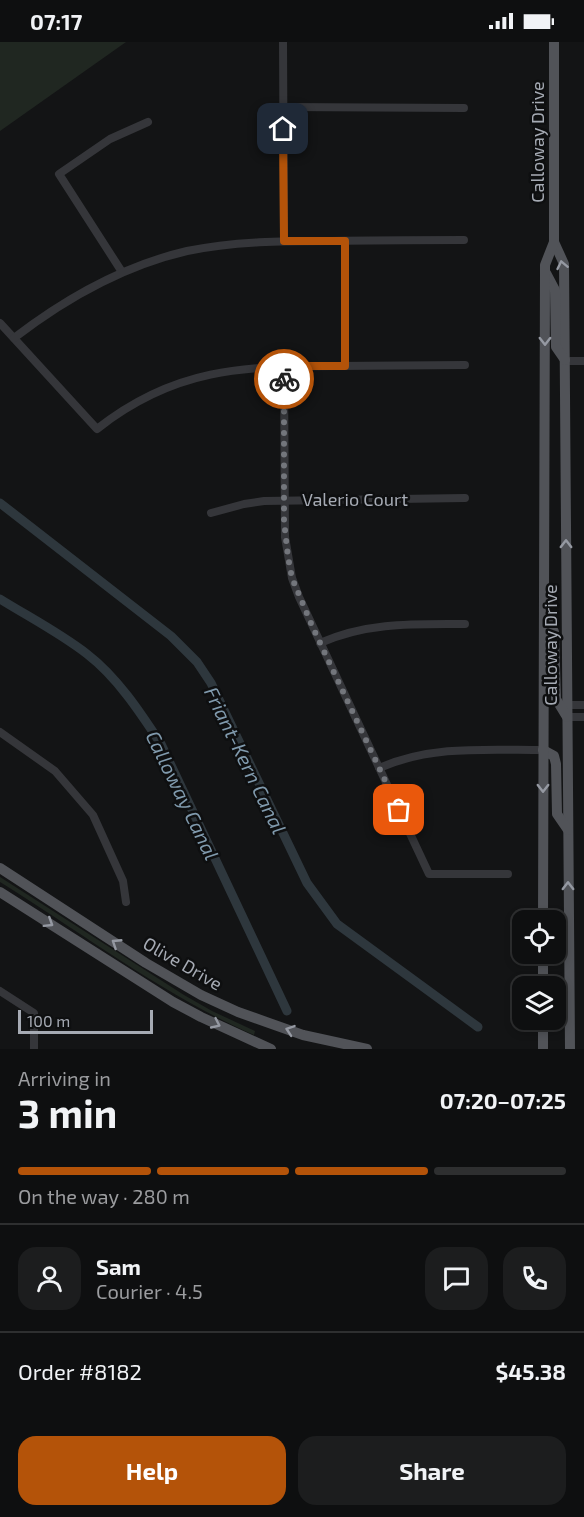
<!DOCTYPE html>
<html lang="en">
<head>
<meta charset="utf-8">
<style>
	body { margin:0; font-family:"Exo 2",sans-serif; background:#1c1d1e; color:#f1f3f6; height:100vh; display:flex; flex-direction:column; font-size:22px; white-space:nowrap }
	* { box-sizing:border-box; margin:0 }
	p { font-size:20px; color:#9b9c9f }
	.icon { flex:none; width:33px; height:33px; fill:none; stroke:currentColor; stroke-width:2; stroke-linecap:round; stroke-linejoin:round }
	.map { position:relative; height:1007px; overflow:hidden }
	.sheet { display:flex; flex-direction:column; background:#0e0f10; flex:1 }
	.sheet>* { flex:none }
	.controls { position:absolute; left:512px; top:868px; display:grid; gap:12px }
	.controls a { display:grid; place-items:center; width:54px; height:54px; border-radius:12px; background:#0e0f10; box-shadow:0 3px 9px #0003,0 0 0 2px #2e2f30; font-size:30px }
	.scale { position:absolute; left:18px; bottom:15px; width:135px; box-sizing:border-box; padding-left:6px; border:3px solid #a6abb4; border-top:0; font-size:16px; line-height:21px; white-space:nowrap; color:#a6abb4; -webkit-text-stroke:4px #0e0f10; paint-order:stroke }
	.pin { position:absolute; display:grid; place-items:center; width:51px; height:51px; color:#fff; margin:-26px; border-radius:12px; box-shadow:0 3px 9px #0006 }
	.courier { position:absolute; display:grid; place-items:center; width:60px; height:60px; margin:-30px; border:4px solid #b45309; border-radius:50%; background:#fff; color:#222; box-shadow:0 2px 8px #0007 }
	.head em { font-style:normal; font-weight:700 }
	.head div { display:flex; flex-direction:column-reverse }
	.head { display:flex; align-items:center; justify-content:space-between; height:102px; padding:0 18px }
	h1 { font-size:39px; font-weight:700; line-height:45px }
	.bar { display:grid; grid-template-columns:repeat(4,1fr); gap:9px 6px; align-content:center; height:72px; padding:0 18px }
	.bar i { height:8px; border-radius:4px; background:#2e2f30 }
	.bar .selected { background:#b45309 }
	.bar p { grid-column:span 4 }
	.line { display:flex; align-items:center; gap:15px; padding:0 18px; border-top:2px solid #2e2f30 }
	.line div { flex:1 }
	.round { display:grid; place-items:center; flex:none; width:63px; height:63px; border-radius:18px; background:#1c1d1e }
	.primary-button { display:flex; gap:12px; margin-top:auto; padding:12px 18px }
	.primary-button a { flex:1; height:69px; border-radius:18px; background:#b45309; color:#fff; font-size:24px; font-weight:700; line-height:69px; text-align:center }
	.primary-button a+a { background:#1c1d1e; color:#f1f3f6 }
	.status { display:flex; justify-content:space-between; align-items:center; height:42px; padding:0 30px; background:#0e0f10; direction:ltr }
	.status svg { height:16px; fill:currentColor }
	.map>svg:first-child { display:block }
	.green { fill:#202721 }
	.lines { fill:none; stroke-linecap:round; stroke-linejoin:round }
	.canal { stroke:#2e373d; stroke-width:9 }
	.minor { stroke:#35363a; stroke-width:8 }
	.major { stroke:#515358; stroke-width:10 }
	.oneway { stroke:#9599a2 }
	.done { stroke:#73767c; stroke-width:6; stroke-dasharray:0 10.8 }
	.route { stroke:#b45309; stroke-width:8 }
	.labels { text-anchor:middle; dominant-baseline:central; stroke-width:5; stroke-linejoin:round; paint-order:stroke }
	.street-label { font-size:18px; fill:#a6abb4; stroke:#0e0f10 }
	.water-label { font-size:20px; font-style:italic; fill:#809aad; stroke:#0e0f10 }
</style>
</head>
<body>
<div class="status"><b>07:17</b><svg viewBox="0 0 49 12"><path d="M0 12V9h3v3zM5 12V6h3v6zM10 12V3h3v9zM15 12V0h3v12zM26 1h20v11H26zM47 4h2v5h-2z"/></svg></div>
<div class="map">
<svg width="584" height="1007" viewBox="0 0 584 1007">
	<rect width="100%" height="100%" fill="#131415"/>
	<g class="green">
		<polygon points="0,0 126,0 0,89"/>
		<path d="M0,835L184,953L212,969L255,989L254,993C163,953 84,892 0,840Z"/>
	</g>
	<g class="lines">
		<g class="canal">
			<polyline points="0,461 171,594 197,620 211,641 307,841 337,882 478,985"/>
			<path d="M0,557C29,575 60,591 87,612C117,635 140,670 161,702L287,969"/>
		</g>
		<g class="minor">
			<polyline points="283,0 284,199"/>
			<polyline points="283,65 464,66"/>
			<polyline points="345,199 345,324"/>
			<polyline points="122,230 59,132 110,97 148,80"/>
			<path d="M0,281L97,387C174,326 243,324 336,324C379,324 422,323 465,323"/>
			<path d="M14,296C66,256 122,224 187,209C235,199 283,199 332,199C376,198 420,198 464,198"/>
			<polyline points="566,319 584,319"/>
			<polyline points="284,324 285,495 292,536 299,555 429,832 508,832"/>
			<polyline points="211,471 244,462 264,459 465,456"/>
			<path d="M320,601C367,580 414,582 465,582"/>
			<polyline points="567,663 584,663"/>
			<polyline points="567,675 584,675"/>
			<polyline points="0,690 55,729 93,773 123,839 126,860"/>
			<path d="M379,726C432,703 487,708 543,708"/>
			<polyline points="0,949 34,971 34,1007"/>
		</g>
		<g class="major">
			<polyline points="554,200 564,222 570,1007"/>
			<polyline points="546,231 555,248 556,305 565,318"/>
			<polyline points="546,574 554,590 556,657 567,675"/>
			<polyline points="543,708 554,714 556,722 557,772 568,788"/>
			<polyline points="0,826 146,921 201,953 238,970 303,993 367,1007"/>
			<polyline points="0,850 173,960 201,975 271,1007"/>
			<polyline points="543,879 545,231 545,223 554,200 554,0"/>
			<polyline points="543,912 543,945"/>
			<polyline points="543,978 543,1007"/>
		</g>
	</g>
	<defs><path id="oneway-chevron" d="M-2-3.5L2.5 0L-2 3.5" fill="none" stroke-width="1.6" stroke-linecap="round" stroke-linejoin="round" transform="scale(1.5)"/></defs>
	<g class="oneway">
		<use href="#oneway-chevron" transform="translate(562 223) rotate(-102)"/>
		<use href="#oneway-chevron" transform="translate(545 299) rotate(90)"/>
		<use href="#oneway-chevron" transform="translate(566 502) rotate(-90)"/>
		<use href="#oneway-chevron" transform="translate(543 746) rotate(90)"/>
		<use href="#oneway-chevron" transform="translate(568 844) rotate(-90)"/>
		<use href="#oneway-chevron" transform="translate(49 881) rotate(32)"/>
		<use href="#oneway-chevron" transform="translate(116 901) rotate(-147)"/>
		<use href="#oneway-chevron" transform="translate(216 982) rotate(25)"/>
		<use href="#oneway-chevron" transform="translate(290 988) rotate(-161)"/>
	</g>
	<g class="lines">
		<polyline class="done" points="284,337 284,479 288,515 292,536 313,586 399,768"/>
		<polyline class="route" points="283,87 284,199 345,199 345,324 284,324 284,337"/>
	</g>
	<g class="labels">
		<g class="street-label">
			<text transform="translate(537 100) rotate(-90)">Calloway Drive</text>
			<text x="355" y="457">Valerio Court</text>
			<text transform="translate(550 603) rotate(-90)">Calloway Drive</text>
			<text transform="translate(183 921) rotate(30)">Olive Drive</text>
		</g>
		<g class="water-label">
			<text transform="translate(246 718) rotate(64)">Friant-Kern Canal</text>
			<text transform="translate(183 753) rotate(64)">Calloway Canal</text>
		</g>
	</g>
</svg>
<div class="controls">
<a><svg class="icon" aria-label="locate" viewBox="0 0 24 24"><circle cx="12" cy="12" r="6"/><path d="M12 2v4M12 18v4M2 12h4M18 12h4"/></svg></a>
<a><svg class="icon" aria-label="layers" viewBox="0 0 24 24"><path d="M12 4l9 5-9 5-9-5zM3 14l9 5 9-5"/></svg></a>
</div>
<div class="scale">100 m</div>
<div class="pin" style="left:399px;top:768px;background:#ea580c"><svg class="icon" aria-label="bag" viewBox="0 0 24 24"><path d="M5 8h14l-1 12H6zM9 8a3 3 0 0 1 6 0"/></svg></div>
<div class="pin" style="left:283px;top:87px;background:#1f2937"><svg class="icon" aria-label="home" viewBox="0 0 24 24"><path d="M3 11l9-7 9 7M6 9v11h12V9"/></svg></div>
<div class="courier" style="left:284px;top:337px"><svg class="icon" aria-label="bike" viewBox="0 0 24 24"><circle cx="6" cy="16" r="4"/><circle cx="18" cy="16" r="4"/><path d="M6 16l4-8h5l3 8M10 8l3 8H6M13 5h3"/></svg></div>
</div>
<section class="sheet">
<div class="head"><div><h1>3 min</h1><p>Arriving in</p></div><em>07:20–07:25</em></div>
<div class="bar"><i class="selected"></i><i class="selected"></i><i class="selected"></i><i></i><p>On the way · 280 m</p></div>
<div class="line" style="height:108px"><a class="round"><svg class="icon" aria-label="person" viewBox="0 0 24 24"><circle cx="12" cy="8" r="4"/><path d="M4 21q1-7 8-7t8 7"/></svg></a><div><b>Sam</b><p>Courier · 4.5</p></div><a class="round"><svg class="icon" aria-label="chat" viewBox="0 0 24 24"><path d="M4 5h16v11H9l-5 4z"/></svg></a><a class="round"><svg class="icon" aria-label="phone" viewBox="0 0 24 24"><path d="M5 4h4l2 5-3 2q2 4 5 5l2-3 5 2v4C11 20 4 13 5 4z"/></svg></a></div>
<div class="line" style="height:78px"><div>Order #8182</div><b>$45.38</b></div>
<div class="primary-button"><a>Help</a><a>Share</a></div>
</section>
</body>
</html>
